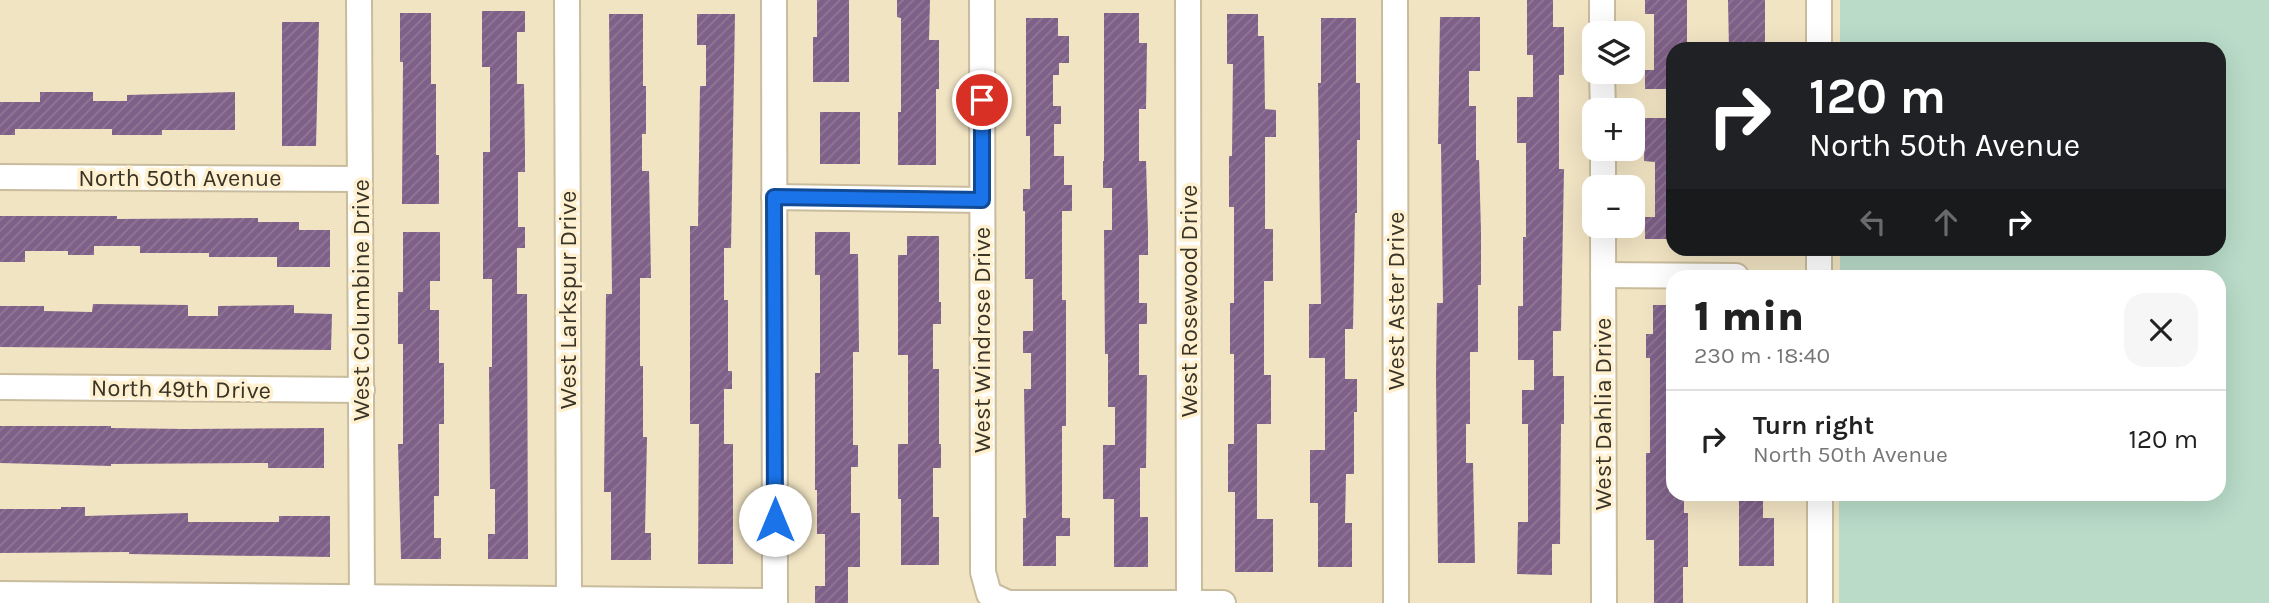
<!DOCTYPE html>
<meta charset="utf-8">
<style>
:root{--surface:#fff;--page:#f6f6f6;--text:#222;--muted:#767676;--line:#e0e0e0}
body{margin:0;font-family:Karla,sans-serif;background:var(--page);color:var(--text);height:100vh;display:flex;flex-direction:column;font-size:26px;white-space:nowrap}
*{box-sizing:border-box;margin:0}
p{font-size:23px;color:var(--muted)}
.icon{flex:none;width:38px;height:38px;fill:none;stroke:currentColor;stroke-width:2;stroke-linecap:round;stroke-linejoin:round}
.map{position:relative;flex:1;overflow:hidden}
.details{position:absolute;left:1666px;top:270px;width:560px;height:231px;display:flex;flex-direction:column;background:var(--surface);border-radius:21px;box-shadow:0 7px 28px #0002}
.details>*{flex:none}
.guide{position:absolute;left:1666px;top:42px;width:560px;height:214px;border-radius:21px;box-shadow:0 7px 28px #0002;background:#202124;color:#fff;overflow:hidden}
.controls{position:absolute;left:1582px;top:21px;display:grid;gap:14px}
.controls a{display:grid;place-items:center;width:63px;height:63px;border-radius:14px;background:var(--surface);box-shadow:0 7px 28px #0002;font-size:35px}
.pin{position:absolute;display:grid;place-items:center;width:60px;height:60px;color:#fff;margin:-30px;border:4px solid #fff;border-radius:50%;box-shadow:0 2px 7px #0007}
.me{position:absolute;width:77px;margin:-38px;rotate:0deg;stroke-linejoin:round;filter:drop-shadow(0 0 5px #0008)}
.turn{display:flex;align-items:center;gap:24px;height:147px;padding:0 28px;font-size:32px}
.turn .icon{width:91px;height:91px;stroke-width:2.5}
.turn b{display:block;font-size:49px;line-height:60px}
.lanes{display:flex;align-items:center;height:66px;padding:0 28px;background:#0003;justify-content:center;gap:35px;direction:ltr}
.lanes .off{opacity:.35}
.round{display:grid;place-items:center;flex:none;width:74px;height:74px;border-radius:21px;background:var(--page)}
.headline{display:flex;align-items:center;justify-content:space-between;height:119px;padding:0 28px}
h1{font-size:42px;font-weight:800;line-height:52px}
ul{padding:0;list-style:none}
li{display:flex;align-items:center;gap:21px;height:98px;padding:0 28px;border-top:2px solid var(--line)}
li div{flex:1}
li b{display:block;font-size:26px}
li em{font-style:normal}
.map>svg:first-child{display:block}
</style>
<div class="map">
<svg width="2269" height="603" viewBox="0 0 2269 603">
<defs>
<pattern id="building-hatch" width="6" height="6" patternUnits="userSpaceOnUse" patternTransform="scale(1.75)"><rect width="6" height="6" fill="#7f6088"/><path d="M-1 1l2-2M0 6l6-6M5 7l2-2" fill="none" stroke="#907896"/></pattern>
</defs>
<rect width="100%" height="100%" fill="#f1e4c3"/>
<path fill="#b9dbc8" d="M1840,0H2269V603H1839V494H2219V276H1840V249L2219,248V49H1840Z"/>
<g fill="url(#building-hatch)">
<path d="M817,0H849V82H813V37H817Z"/>
<path d="M897,0H930L929,40H939V89H936V165H898V112H901V18L897,17Z"/>
<path d="M1527,0H1553V27H1564V75H1559V169H1564L1561,331H1553V376H1564V424H1561L1560,544H1552V575L1517,574L1518,522H1528V424H1522V390H1534V360H1518V306H1523V237H1526V143H1517V97H1533V55H1527Z"/>
<path d="M1645,0H1687V49H1673V89H1645V70H1654V14H1645Z"/>
<path d="M1728,0H1765V49H1729Z"/>
<path d="M482,11H525V32H517V84H524L525,152V172H518V227H525V248H517V294H527L528,559H488V534H495V489H490L489,367H492V279H483V152H490V67H482Z"/>
<path d="M400,13H431V84H436V155H439V204H402L403,62H400Z"/>
<path d="M1104,13H1139V43H1147L1146,109H1139V161H1146L1148,230V255H1139V303H1147V324H1139V375H1147L1146,468H1140V517H1148V567H1114V499H1103V445H1115V407H1108V354H1105L1104,230H1112V188H1103V161H1104Z"/>
<path d="M609,14H643V86H646V134H642V171H649L651,278H640V366H643V437H647L645,533H651V560H611V492H604L606,294H612Z"/>
<path d="M697,14H735L731,248H724V300H728V371H732V389H724V444H733V564H698L699,424H690V226H698L700,86H706V45H697Z"/>
<path d="M1227,14H1258V36H1264L1265,109L1276,110V137H1265V229H1273V281H1264V375H1271V424H1257V519H1273V572H1235V492H1228V444H1234V354H1230V303H1234V207H1229V156H1232L1233,64H1227Z"/>
<path d="M1440,17H1480V71H1469V106H1476V160H1479L1481,232V285H1478V352H1470V424H1466V463H1473L1475,563H1438L1436,375L1437,303H1443L1441,144H1438Z"/>
<path d="M1026,18H1058V36H1069V63H1059V75H1053V106H1061V124H1054V156H1064V185H1072V211H1062V300H1066V426H1062V518H1070V536H1056V566H1023V518H1026L1024,389H1031V353H1023V331H1033V279H1025V211H1023V189H1030V136H1026Z"/>
<path d="M1321,18H1356V83H1360V140H1357V213H1355L1353,329H1345V379H1357V412H1354V474H1346L1345,523H1352V567H1318V503H1310V450H1325V358H1309V304H1321L1318,83H1321Z"/>
<path d="M282,22H319L316,146H282Z"/>
<path d="M40,92H93V101H127V95L235,92V130H162V135H112V129H15V135H0V102H40Z"/>
<rect x="820" y="112" width="40" height="52"/>
<path d="M1645,118H1673V239H1645V217H1655V162L1644,161Z"/>
<path d="M0,216H117V219L258,218V222H299V230H330V267H277V257H209V253H140V246H94V255H68V251H25V262H0Z"/>
<path d="M403,232H440V281H430V310H439V363H444V424H439V496H434V538H441V559H401L398,444H403V344H398V292H403Z"/>
<path d="M815,232H850V254H858L859,352H853V445H858V467H851V513H860V567H848V603H815V586H825V534H817V490H815V373H820V275H815Z"/>
<path d="M907,236H939V302H941V324H933V369H939V444H941V468H933V517H939V565H901V499H898V444H908V355H898V255H907Z"/>
<path d="M93,304L188,305V316H218V306L294,305V313L332,314L331,350L0,347V306H44V311L92,312Z"/>
<path d="M1653,305H1673V494H1684V513H1688V567H1683V603H1654V540H1646V453H1650V358H1646V334H1653Z"/>
<path d="M0,426H111V428L185,429L324,428V468H268V463L111,464V466L0,463Z"/>
<path d="M1739,494H1763V518H1774V566H1739Z"/>
<path d="M61,507H85V516L188,513V522H279V516H330V557L129,554V552L0,553V509H61Z"/>
</g>
<g fill="none" stroke-linecap="round" stroke-linejoin="round">
<g stroke="#c9bc9d" stroke-width="28">
<g id="minor">
<path d="M359,0L362,599"/>
<path d="M567,0L569,600"/>
<path d="M774,0L775,603"/>
<path d="M982,0L983,572L989,594L1008,603H1223"/>
<path d="M1188,0L1189,603"/>
<path d="M1395,0L1396,603"/>
<path d="M1602,0V33"/>
<path d="M1819,49V0"/>
<path d="M1602,72L1603,110"/>
<path d="M1603,149V187"/>
<path d="M0,177L359,179"/>
<path d="M774,197L982,200"/>
<path d="M1603,226L1604,603"/>
<path d="M1603,275L1736,276"/>
<path d="M1819,276V248"/>
<path d="M0,387L362,390"/>
<path d="M1820,494V603"/>
<path d="M0,594L775,601"/>
</g>
</g>
<use href="#minor" stroke="#fff" stroke-width="24"/>
</g>
<g fill="none" stroke-linecap="round" stroke-linejoin="round">
<g stroke="#114b97" stroke-width="18">
<path id="route" d="M775,520L774,197L982,200V100"/>
</g>
<use href="#route" stroke="#1a73e8" stroke-width="12"/>
</g>
<g text-anchor="middle" dominant-baseline="central" stroke-width="7" stroke-linejoin="round" paint-order="stroke">
<g font-size="24" fill="#393427" stroke="#fff1d0">
<text x="180" y="178">North 50th Avenue</text>
<text transform="translate(361 300) rotate(-90)">West Columbine Drive</text>
<text transform="translate(568 300) rotate(-90)">West Larkspur Drive</text>
<text transform="translate(1189 301) rotate(-90)">West Rosewood Drive</text>
<text transform="translate(1396 301) rotate(-90)">West Aster Drive</text>
<text transform="translate(982 340) rotate(-90)">West Windrose Drive</text>
<text transform="translate(181 389) rotate(1)">North 49th Drive</text>
<text transform="translate(1603 414) rotate(-90)">West Dahlia Drive</text>
</g>
</g>
</svg>
<div class="controls">
<a><svg class="icon" aria-label="layers" viewBox="0 0 24 24"><path d="M12 4l9 5-9 5-9-5zM3 14l9 5 9-5"/></svg></a>
<a>+</a>
<a>−</a>
</div>
<div class="pin" style="left:982px;top:100px;background:#d93025"><svg class="icon" aria-label="arrive" viewBox="0 0 24 24"><path d="M6 21V4h12l-3 4 3 4H6"/></svg></div>
<svg class="me" style="left:775px;top:520px" viewBox="-20 -20 40 40"><circle r="19" fill="#fff"/><path d="M0-13L10 11 0 6-10 11z" fill="#1a73e8"/></svg>
<div class="guide">
<div class="turn"><svg class="icon" aria-label="right" viewBox="0 0 24 24"><path d="M7 20v-9h11M14 6l5 5-5 5"/></svg><div><b>120 m</b>North 50th Avenue</div></div>
<div class="lanes"><svg class="icon off" aria-label="left" viewBox="0 0 24 24"><path d="M17 20v-9H6M10 6l-5 5 5 5"/></svg><svg class="icon off" aria-label="ahead" viewBox="0 0 24 24"><path d="M12 20V5M6 11l6-6 6 6"/></svg><svg class="icon" aria-label="right" viewBox="0 0 24 24"><path d="M7 20v-9h11M14 6l5 5-5 5"/></svg></div>
</div>
<section class="details">
<div class="headline"><div><h1>1 min</h1><p>230 m · 18:40</p></div><a class="round"><svg class="icon" aria-label="close" viewBox="0 0 24 24"><path d="M6 6l12 12M18 6L6 18"/></svg></a></div>
<ul>
<li><svg class="icon" aria-label="right" viewBox="0 0 24 24"><path d="M7 20v-9h11M14 6l5 5-5 5"/></svg><div><b>Turn right</b><p>North 50th Avenue</p></div><em>120 m</em></li>
</ul>
</section>
</div>
